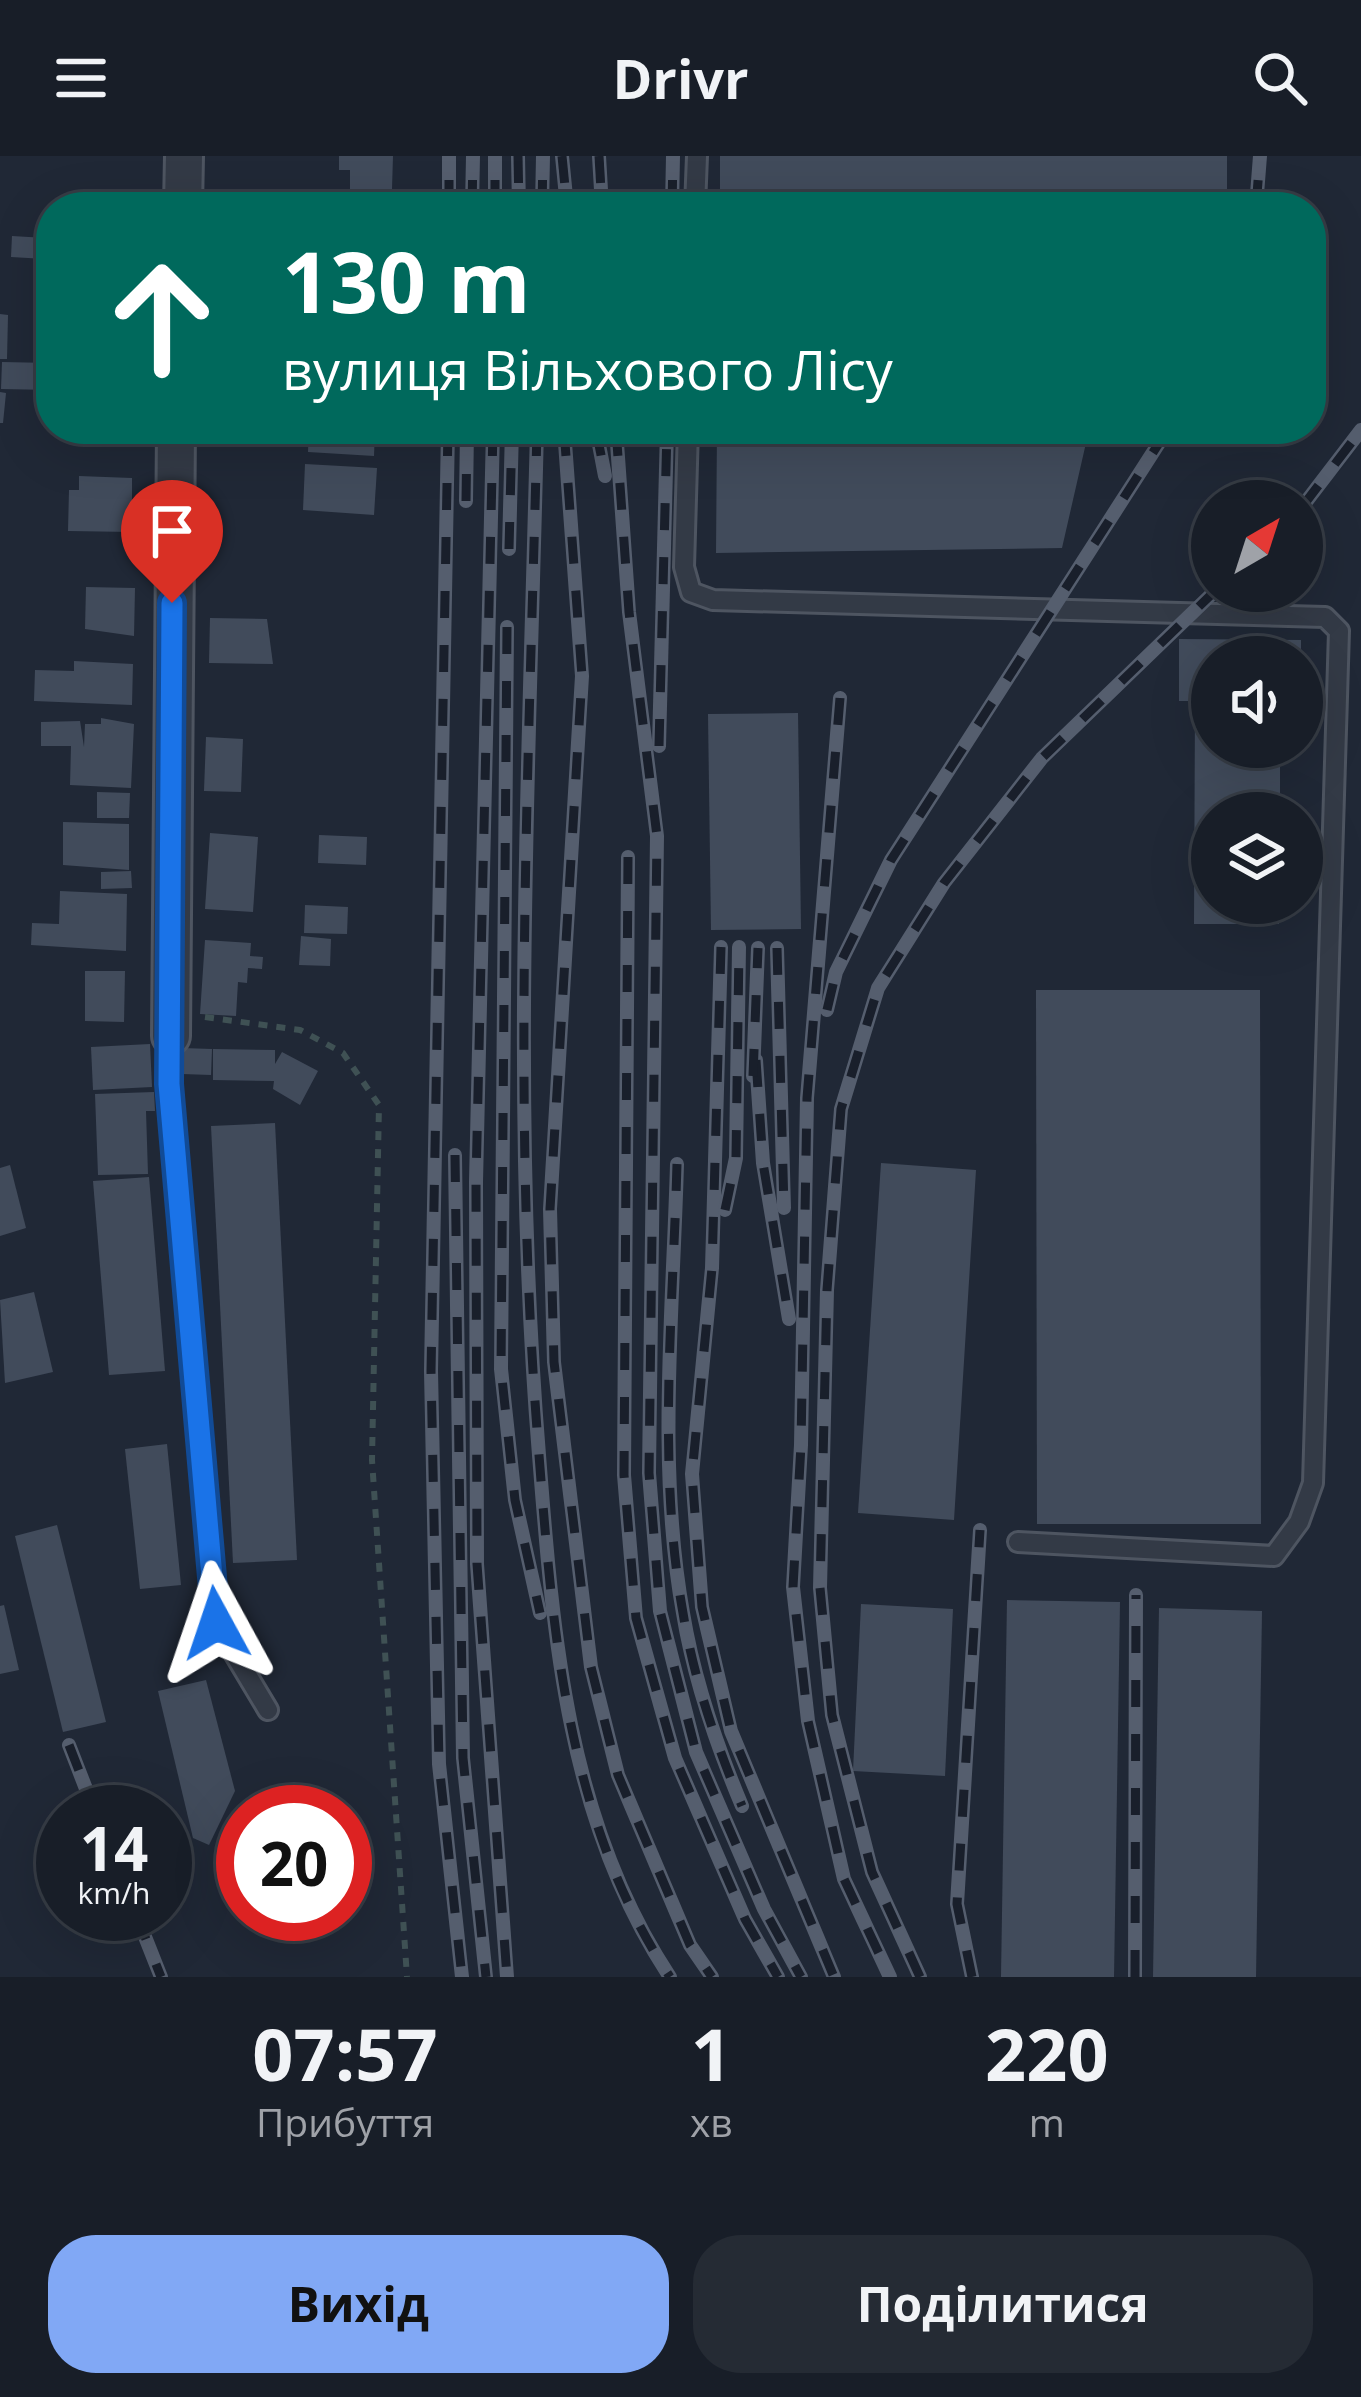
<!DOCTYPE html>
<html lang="uk">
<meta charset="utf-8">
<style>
:root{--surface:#181e28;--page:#252b34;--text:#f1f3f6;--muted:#9fa2a8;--line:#363c45;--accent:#81a8f5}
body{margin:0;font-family:"Open Sans",sans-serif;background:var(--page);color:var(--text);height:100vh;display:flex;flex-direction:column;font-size:45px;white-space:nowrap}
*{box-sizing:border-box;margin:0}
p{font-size:39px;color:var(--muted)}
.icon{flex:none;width:66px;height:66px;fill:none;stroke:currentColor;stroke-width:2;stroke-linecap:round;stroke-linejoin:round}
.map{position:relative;height:1821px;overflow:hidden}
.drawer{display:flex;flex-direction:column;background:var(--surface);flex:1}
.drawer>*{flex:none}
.top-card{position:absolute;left:36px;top:36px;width:1290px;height:252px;border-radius:48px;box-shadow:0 12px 48px #0002,0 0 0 3px var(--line);background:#00695c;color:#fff;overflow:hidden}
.needle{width:78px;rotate:39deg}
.controls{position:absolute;left:1191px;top:324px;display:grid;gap:24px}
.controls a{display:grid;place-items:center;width:132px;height:132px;border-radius:50%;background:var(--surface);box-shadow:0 12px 48px #0002,0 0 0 3px var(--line);font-size:60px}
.speed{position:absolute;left:36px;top:1629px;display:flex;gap:24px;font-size:60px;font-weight:700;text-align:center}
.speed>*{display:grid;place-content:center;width:156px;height:156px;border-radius:50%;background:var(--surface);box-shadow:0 12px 48px #0002,0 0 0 3px var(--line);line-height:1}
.speed small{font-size:30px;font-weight:400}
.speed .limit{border:18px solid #d22;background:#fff;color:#111}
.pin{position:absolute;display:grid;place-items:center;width:102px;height:102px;color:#fff;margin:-123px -51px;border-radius:50% 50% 50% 0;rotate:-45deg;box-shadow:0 0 12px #0007}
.pin .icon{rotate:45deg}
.me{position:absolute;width:132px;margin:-66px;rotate:355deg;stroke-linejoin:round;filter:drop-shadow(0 0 9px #0008)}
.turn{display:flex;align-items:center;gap:42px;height:252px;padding:0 48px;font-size:54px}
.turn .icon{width:156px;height:156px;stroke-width:2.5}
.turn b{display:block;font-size:84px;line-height:102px}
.eta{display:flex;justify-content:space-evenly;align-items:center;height:204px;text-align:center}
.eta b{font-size:72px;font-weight:700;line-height:84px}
.primary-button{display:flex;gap:24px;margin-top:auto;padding:24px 48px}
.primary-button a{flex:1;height:138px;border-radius:48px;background:var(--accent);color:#111;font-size:48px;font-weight:700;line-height:138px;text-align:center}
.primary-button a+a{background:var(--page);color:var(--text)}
header{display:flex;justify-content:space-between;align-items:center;height:156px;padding:0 48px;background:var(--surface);font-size:54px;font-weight:700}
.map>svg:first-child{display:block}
</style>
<header><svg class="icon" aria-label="menu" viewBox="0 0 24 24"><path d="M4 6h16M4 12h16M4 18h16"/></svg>Drivr<svg class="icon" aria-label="search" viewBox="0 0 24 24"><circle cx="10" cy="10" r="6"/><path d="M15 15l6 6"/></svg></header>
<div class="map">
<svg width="1361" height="1821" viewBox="0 0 1361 1821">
<rect width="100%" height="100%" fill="#202836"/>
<g fill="#414b5b">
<path d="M339,0H393L392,33L350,38V14H339Z"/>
<rect x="720" y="0" width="507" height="51"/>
<rect x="87" y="37" width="57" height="14"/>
<path d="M214,44L239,45V51H213Z"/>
<path d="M12,80L46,82L45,103L11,101Z"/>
<path d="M0,158L8,159L7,203H0Z"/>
<path d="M2,206L51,207V234L1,233Z"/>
<path d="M0,236L6,237L3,267H0Z"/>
<path d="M309,273H375L374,300L308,296Z"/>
<path d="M717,273H1095L1086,287L1062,392L716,397Z"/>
<path d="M305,308L377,312L374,359L303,354Z"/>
<path d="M79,320L132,322V376L68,375L69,334H79Z"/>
<path d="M86,431L135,432L134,480L85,473Z"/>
<path d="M210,462L267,463L273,508L209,507Z"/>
<path d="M1179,483L1301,484V501H1212V591H1280V657H1212V747H1279V768H1194L1195,545H1179Z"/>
<path d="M74,505L133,508L132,549L34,545L35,514L74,515Z"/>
<path d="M798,557L801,773L711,774L708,558Z"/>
<path d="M101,562L134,568L131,632L70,629L71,590H41V566L80,565L84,591L85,568H101Z"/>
<path d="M206,581L243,583L241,636L204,635Z"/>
<path d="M97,636L130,637L129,662H97Z"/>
<path d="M63,666L129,668V714L63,709Z"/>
<path d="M210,677L258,681L253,756L205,753Z"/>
<path d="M319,679L367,681L366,709L318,707Z"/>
<path d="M131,715L132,732L101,733V716Z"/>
<path d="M60,735L127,738L126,795L31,789L32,767L59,768Z"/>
<path d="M305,749L348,751L347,778L304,777Z"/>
<path d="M301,780L331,783L330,810L299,809Z"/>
<path d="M205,784L251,787L250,800L263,801L262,813L248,812L247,827L238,826L236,860L200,858Z"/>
<path d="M85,815H125L124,866L85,865Z"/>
<path d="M1036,834H1260L1261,1368H1037Z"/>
<path d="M150,888L152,931L93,934L91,891Z"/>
<path d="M182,892L212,893L211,919L182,918Z"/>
<path d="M213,893L275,894V908L282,896L318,915L300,949L273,933L274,925L213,924Z"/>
<path d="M154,936L155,955H146L148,1018L98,1019L95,938Z"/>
<path d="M275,967L297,1404L233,1407L211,970Z"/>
<path d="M881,1007L976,1014L954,1364L858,1357Z"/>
<path d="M10,1009L26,1072L0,1080V1012Z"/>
<path d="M149,1021L165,1215L109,1219L93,1025Z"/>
<path d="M34,1136L53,1216L5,1227L0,1144Z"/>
<path d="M167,1288L181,1429L140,1433L125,1293Z"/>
<path d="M57,1369L106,1566L63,1576L15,1380Z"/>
<path d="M1007,1444L1120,1446L1114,1821H1001Z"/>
<path d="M861,1448L953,1453L945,1620L853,1615Z"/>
<path d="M4,1449L19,1514L0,1518V1450Z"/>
<path d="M1159,1452L1262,1455L1256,1821H1153Z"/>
<path d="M206,1524L235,1635L209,1689L193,1682L158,1535Z"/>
</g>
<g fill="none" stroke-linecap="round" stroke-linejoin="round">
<g stroke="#4e5561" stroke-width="24">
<g id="lane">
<path d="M695,51L697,0"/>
<path d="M688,273L684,411L691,436L713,444L1325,461L1339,475L1313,1327L1299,1366L1274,1400L1018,1386"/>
<path d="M171,880L169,929L216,1467L268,1554"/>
</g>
</g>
<g stroke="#4e5561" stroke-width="42">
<g id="street">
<path d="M183,51L184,0"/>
<path d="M171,880L176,273"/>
</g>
</g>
<path stroke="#3f5154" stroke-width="6" stroke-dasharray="9 9" stroke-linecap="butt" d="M205,861L300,874L343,897L379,949L372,1304L407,1821"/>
<use href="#lane" stroke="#333a46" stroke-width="18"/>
<use href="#street" stroke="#333a46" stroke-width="36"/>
<g stroke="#555e6e" stroke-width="14">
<g id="rail">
<path d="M518,0L519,51"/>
<path d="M562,0L567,51"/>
<path d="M599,0L602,51"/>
<path d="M449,51V0"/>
<path d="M472,51L473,0"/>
<path d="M495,51V0"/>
<path d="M542,51L543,0"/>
<path d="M672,51L673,0"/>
<path d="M1256,51L1260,0"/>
<path d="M448,273L431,1215L439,1608L462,1821"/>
<path d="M493,273L476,1026L477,1408L507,1821"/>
<path d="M537,273C529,615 511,957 539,1299C553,1479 567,1666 670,1821"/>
<path d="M564,273L582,520L550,1053L554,1206L591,1511L618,1619L690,1789L712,1821"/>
<path d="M596,273L605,320"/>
<path d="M616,273L629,456L657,680L649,1317L660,1455L696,1596L764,1753L801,1821"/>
<path d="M466,345L467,273"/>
<path d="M1302,351L1361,274"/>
<path d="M509,393L512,273"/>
<path d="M507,471L501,1213L515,1344L540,1457"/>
<path d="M840,542L807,942L801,1289L793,1431L808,1565L844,1723L890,1821"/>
<path d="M659,590L667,273"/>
<path d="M628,701L624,1319L636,1462L675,1602L745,1763L778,1821"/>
<path d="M721,791L712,1112L692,1318L702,1451L731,1575L834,1821"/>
<path d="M777,792L784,1052"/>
<path d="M827,854L836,816L891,704L1168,273"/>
<path d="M756,904L763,1007L789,1163"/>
<path d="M753,920L758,792"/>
<path d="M455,999L463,1602L486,1821"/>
<path d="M677,1008C673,1155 657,1312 683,1457C694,1524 716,1588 742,1650"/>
<path d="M725,1054L736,1002L739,791"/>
<path d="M69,1589L95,1656"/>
<path d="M136,1758L161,1821"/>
<path d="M920,1821L872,1716L832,1559L820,1432L827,1134L841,953L878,832L944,727L1042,602L1215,435"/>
<path d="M972,1821L957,1748L980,1374"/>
<path d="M1135,1821L1136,1439"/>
</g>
</g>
<use href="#rail" stroke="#191f2b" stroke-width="9" stroke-dasharray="27" stroke-linecap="butt"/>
</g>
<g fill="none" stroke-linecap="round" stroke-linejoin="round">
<g stroke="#114b97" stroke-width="30">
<path id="route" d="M172,447L169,928L216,1467"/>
</g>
<use href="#route" stroke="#1a73e8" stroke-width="21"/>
</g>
</svg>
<div class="controls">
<a><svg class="needle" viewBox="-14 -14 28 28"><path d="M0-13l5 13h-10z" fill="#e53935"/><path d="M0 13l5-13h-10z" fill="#9fa2a8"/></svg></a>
<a><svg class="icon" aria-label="sound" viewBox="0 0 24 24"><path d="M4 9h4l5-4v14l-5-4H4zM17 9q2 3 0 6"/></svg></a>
<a><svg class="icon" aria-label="layers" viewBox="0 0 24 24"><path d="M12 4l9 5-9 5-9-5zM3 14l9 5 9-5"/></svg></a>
</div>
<div class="speed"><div>14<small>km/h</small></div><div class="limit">20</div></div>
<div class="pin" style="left:172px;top:447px;background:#d93025"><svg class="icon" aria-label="arrive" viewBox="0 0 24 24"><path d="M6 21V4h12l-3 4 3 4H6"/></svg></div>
<svg class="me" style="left:216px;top:1467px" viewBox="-20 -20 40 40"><path d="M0-17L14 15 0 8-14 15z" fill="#1a73e8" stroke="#fff" stroke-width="4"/></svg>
<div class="top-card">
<div class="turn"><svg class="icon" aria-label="ahead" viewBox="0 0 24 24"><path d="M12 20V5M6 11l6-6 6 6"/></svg><div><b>130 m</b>вулиця Вільхового Лісу</div></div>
</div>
</div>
<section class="drawer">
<div class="eta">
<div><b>07:57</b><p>Прибуття</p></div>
<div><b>1</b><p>хв</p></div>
<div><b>220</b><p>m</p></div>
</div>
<div class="primary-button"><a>Вихід</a><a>Поділитися</a></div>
</section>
